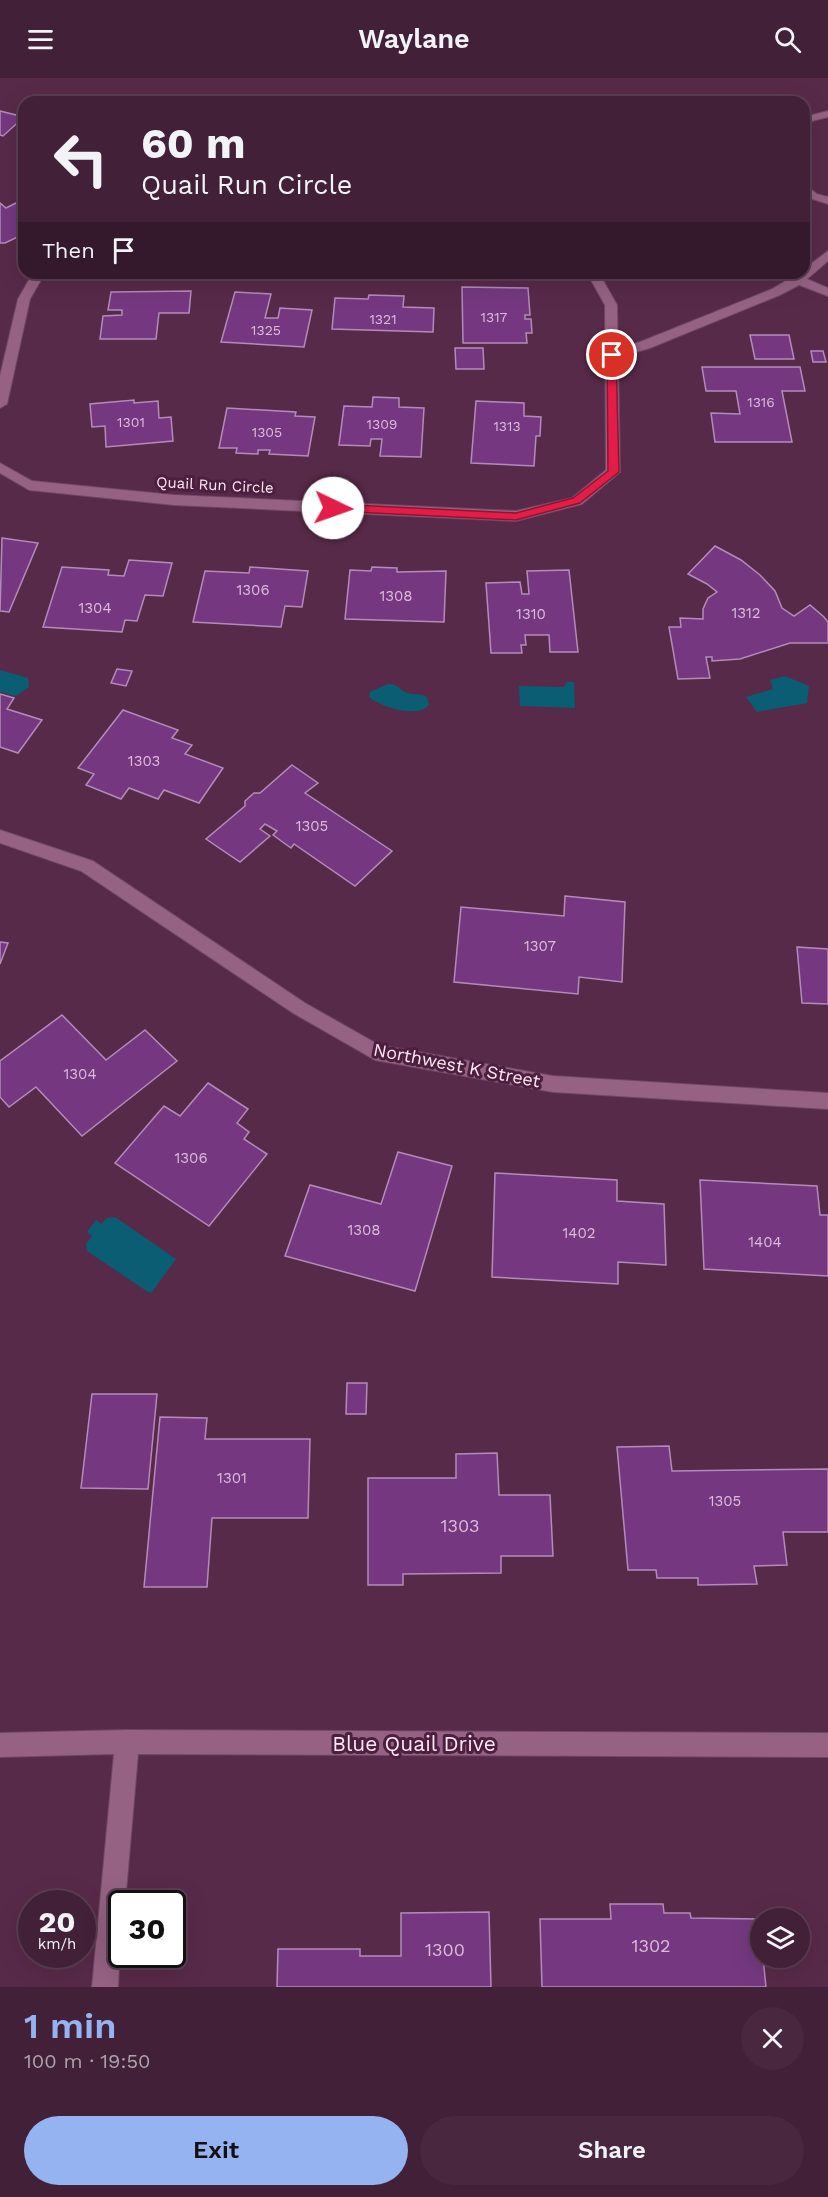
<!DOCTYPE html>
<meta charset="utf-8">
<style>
:root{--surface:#422037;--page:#49283f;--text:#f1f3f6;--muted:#aea3ad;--line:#5a3e52;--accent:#95b2f1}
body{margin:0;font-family:"Work Sans",sans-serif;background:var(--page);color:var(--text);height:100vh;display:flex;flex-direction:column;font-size:22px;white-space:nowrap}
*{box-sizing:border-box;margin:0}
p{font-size:20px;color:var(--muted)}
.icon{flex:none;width:33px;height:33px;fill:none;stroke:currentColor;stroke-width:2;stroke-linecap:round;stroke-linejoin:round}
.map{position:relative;height:1909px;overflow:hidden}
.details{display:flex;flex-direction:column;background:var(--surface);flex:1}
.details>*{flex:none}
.guide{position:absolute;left:18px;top:18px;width:792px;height:183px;border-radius:18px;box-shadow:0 6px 24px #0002,0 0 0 2px var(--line);background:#422037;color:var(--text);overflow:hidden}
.controls{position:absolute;left:750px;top:1830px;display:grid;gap:12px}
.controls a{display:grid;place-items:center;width:60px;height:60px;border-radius:50%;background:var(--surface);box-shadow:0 6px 24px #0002,0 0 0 2px var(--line);font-size:30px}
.speed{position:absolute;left:18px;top:1812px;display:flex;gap:12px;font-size:30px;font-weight:700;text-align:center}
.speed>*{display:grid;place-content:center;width:78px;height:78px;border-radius:50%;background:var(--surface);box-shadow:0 6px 24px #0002,0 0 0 2px var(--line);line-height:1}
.speed small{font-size:15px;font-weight:400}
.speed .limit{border:3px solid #111;border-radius:9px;background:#fff;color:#111}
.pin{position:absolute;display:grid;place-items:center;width:51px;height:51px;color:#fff;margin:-26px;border:3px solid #fff;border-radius:50%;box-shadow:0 2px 6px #0007}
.me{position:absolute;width:66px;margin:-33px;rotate:93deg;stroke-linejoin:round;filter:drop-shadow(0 0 4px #0008)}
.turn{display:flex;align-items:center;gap:21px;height:126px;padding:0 24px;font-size:27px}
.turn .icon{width:78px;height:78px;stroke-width:2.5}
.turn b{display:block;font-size:42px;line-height:51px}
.then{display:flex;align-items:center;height:57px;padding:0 24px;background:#0003;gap:12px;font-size:22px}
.round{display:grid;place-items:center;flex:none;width:63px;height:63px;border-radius:32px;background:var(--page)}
.head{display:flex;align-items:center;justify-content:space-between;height:102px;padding:0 24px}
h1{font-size:36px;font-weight:600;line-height:45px;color:var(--accent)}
.action{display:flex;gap:12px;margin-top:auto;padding:12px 24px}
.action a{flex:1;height:69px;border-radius:36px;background:var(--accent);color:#111;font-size:24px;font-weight:600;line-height:69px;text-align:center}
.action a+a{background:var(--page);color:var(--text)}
header{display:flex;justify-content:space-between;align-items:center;height:78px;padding:0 24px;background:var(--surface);font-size:27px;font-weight:600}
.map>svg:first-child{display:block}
</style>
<header><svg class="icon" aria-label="menu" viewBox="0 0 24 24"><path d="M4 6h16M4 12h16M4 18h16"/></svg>Waylane<svg class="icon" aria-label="search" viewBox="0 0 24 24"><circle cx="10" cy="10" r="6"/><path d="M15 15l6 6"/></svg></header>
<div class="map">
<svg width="828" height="1909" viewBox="0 0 828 1909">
<rect width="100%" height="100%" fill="#582a49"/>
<g fill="#0a5d72">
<path d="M0,592L28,600L29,609L16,618L0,614Z"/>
<path d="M785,598L809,608L807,625L757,634L746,619L773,611L770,602Z"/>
<path d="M567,604H574L575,630L520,628L519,608L564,609Z"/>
<path d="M388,606C397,605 399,611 407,615C414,617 420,615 427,619L429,627C417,641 381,629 369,619L370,614Z"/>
<path d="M115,1139L176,1181L152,1214H148L87,1173L86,1166L92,1158L87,1154L96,1142L101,1146L107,1140Z"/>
</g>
<g fill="#753880" stroke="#b38bba" stroke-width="1.5">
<path d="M0,33L24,39L3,58L0,57Z"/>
<path d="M24,121V156L5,165H0V125L6,130Z"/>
<path d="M462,209L528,210L530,237H525V241H531L532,255H526L527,265H463Z"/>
<path d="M191,213L189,235H159L156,261H100L103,238L122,237V232H108L111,214Z"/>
<path d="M235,214L271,216L265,240H278L280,230L312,232L304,269L221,264Z"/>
<path d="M369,217L404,218L403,229L434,230L433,254L332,251L335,220L368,221Z"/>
<path d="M750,257H789L794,281H755Z"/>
<path d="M455,270H483L484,291H456Z"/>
<path d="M811,273H823L826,284H813Z"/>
<path d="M702,289H800L805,313H782L792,364H715L711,335L740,336L736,313H706Z"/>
<path d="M373,319L399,320V329L424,330L421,379L380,378L382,361H371L370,368L339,367L344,328L372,329Z"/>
<path d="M134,322V325L158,323L159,340L171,339L173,363L106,369L105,348L92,349L90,326Z"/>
<path d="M476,323L524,325V338L541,339L540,358H536L534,388L471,385Z"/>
<path d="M227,330L296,334L295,338L315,339L308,378L269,376L270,372H258V376L236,375L237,370H219Z"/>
<path d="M2,460L38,465L9,534L0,533Z"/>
<path d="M715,468L741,482L760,497L775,513L782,530L794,538L810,527L824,539L828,544V565H790L740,581L712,583V579H706L710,600L678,601L669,549H681L680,540L703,541V531L708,520L717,514L707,506L688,496Z"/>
<path d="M129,482L172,485L163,518L145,517L137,543L125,542L122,554L43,549L62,489L109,492L108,497L124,498Z"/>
<path d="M250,489L308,493L302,529L285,528L281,549L193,544L205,493L249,495Z"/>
<path d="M372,489L397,490V494L446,493L444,544L345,541L350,492L371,493Z"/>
<path d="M569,492L578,574H550L549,557H525L526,567H521L522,575H491L486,505L520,504L522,516H529L527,493Z"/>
<path d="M117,591L132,593L126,608L111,605Z"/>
<path d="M0,616L14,620L7,631L42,642L18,675L0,669Z"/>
<path d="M123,632L178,652L172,660L192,667L185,676L223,690L199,725L164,712L158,721L129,710L121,721L86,707L94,696L78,690Z"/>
<path d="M292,687L318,705L305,715L392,773L355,808L294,766L291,770L273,757L277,753L265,746L260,751L270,758L240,784L206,761L245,728V723L254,715H260Z"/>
<path d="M565,818L625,824L622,904L579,899L578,916L454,904L461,829L564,838Z"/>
<path d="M0,864L8,865L0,886Z"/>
<path d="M797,869L828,871V926L802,925Z"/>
<path d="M62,937L106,982L145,952L177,983L82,1058L36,1009L9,1029L0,1019V983Z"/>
<path d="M208,1005L248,1031L237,1045L249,1054L244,1061L267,1076L209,1148L115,1085L164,1028L180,1038Z"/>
<path d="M398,1074L452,1088L415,1213L285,1178L310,1107L381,1126Z"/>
<path d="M495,1095L617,1102V1123L664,1126L666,1187L618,1184V1206L492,1199Z"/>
<path d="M700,1102L817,1108L820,1137H828V1198L704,1191Z"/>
<path d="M347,1305H367L366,1336H346Z"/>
<path d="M92,1316H157L148,1411L81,1410Z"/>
<path d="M160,1339L207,1340L205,1361H310L308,1440H212L207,1509H144Z"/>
<path d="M669,1368L672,1393L828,1391V1454H783L787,1487L754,1488L757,1506L698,1507V1500H657L656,1492H628L617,1369Z"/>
<path d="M497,1375L499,1417H550L553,1478H501V1495L403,1496V1507H368V1400H456V1376Z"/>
<path d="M610,1826H663L664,1835H690L691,1840L759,1841L760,1880H763L766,1909H542L540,1841H611Z"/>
<path d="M489,1834L491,1909H277L278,1871H360V1878H401V1835Z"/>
</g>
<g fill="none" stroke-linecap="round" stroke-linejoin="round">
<g stroke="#6e4862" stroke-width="2">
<g id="lane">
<path d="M828,33V39L804,45V39Z"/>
<path d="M804,106L817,116L828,119V126L809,120L804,116Z"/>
<path d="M828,173V183L807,201L828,210V218L799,207L780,217L650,270L612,281L606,277L607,274L640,264L772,211L799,195H804V191Z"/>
<path d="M602,195H621L596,205L590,201Z"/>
</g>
</g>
<g stroke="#6e4862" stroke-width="2">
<g id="street">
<path d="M33,195H45L30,221L7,326L0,330V298L18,221Z"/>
<path d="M587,195H599L617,227L620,394L582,426L516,443L174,427L29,412L0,395V385L32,403L174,417L516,433L572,420L606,392L605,227Z"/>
<path d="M0,752L93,783L305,925L379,967L553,998L828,1015V1031L553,1014L375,982L293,935L81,793L0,765Z"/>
<path d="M127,1652L828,1655V1679L138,1676L125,1826H122L118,1909H92L114,1676L0,1679V1655Z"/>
</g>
</g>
<use href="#lane" fill="#956283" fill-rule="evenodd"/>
<use href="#street" fill="#956283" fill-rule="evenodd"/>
</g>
<path fill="#e11d48" stroke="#92132f" stroke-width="1.5" d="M612,274L616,277L619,394L580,425L516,442L333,433L328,430L333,426L516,435L573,420L608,393L607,277Z"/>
<g text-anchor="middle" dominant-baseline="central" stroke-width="6" stroke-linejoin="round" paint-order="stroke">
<g font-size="14" fill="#dcbbd8">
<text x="494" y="239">1317</text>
<text x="383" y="241">1321</text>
<text x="266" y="252">1325</text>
<text x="761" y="324">1316</text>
<text x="131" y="344">1301</text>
<text x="382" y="346">1309</text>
<text x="507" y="348">1313</text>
<text x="267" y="354">1305</text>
</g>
<g font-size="15" fill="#ffe7f5" stroke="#4c1f3e">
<text transform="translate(215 407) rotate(3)">Quail Run Circle</text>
</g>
<g font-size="15" fill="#dcbbd8">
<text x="253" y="512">1306</text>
<text x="396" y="518">1308</text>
<text x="95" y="530">1304</text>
<text x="746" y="535">1312</text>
<text x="531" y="536">1310</text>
<text x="144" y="683">1303</text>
<text x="312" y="748">1305</text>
<text x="540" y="868">1307</text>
<text x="80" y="996">1304</text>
<text x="191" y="1080">1306</text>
<text x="364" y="1152">1308</text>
<text x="579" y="1155">1402</text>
<text x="765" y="1164">1404</text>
<text x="232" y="1400">1301</text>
<text x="725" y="1423">1305</text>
</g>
<g font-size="18" fill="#ffe7f5" stroke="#4c1f3e">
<text transform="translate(457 987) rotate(11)">Northwest K Street</text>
</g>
<g font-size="18" fill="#dcbbd8">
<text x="460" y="1447">1303</text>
<text x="651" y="1867">1302</text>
<text x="445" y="1871">1300</text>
</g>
<g font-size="21" fill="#ffe7f5" stroke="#4c1f3e">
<text x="414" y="1665">Blue Quail Drive</text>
</g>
</g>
</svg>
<div class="controls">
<a><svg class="icon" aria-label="layers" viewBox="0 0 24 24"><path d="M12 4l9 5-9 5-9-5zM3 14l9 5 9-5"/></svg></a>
</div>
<div class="speed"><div>20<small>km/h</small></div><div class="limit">30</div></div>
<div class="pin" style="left:612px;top:277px;background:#d93025"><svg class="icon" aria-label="arrive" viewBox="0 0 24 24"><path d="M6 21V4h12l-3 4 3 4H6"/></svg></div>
<svg class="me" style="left:333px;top:430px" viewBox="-20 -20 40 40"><circle r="19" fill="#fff"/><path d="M0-13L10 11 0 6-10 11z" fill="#e11d48"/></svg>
<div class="guide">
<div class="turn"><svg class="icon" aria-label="left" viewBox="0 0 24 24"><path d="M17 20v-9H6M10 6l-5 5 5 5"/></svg><div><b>60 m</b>Quail Run Circle</div></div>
<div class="then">Then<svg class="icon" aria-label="arrive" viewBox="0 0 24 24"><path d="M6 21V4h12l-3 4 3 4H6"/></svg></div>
</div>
</div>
<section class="details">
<div class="head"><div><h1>1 min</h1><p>100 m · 19:50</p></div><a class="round"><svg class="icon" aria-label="close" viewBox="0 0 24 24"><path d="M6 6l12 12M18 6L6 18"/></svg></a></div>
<div class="action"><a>Exit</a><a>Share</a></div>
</section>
